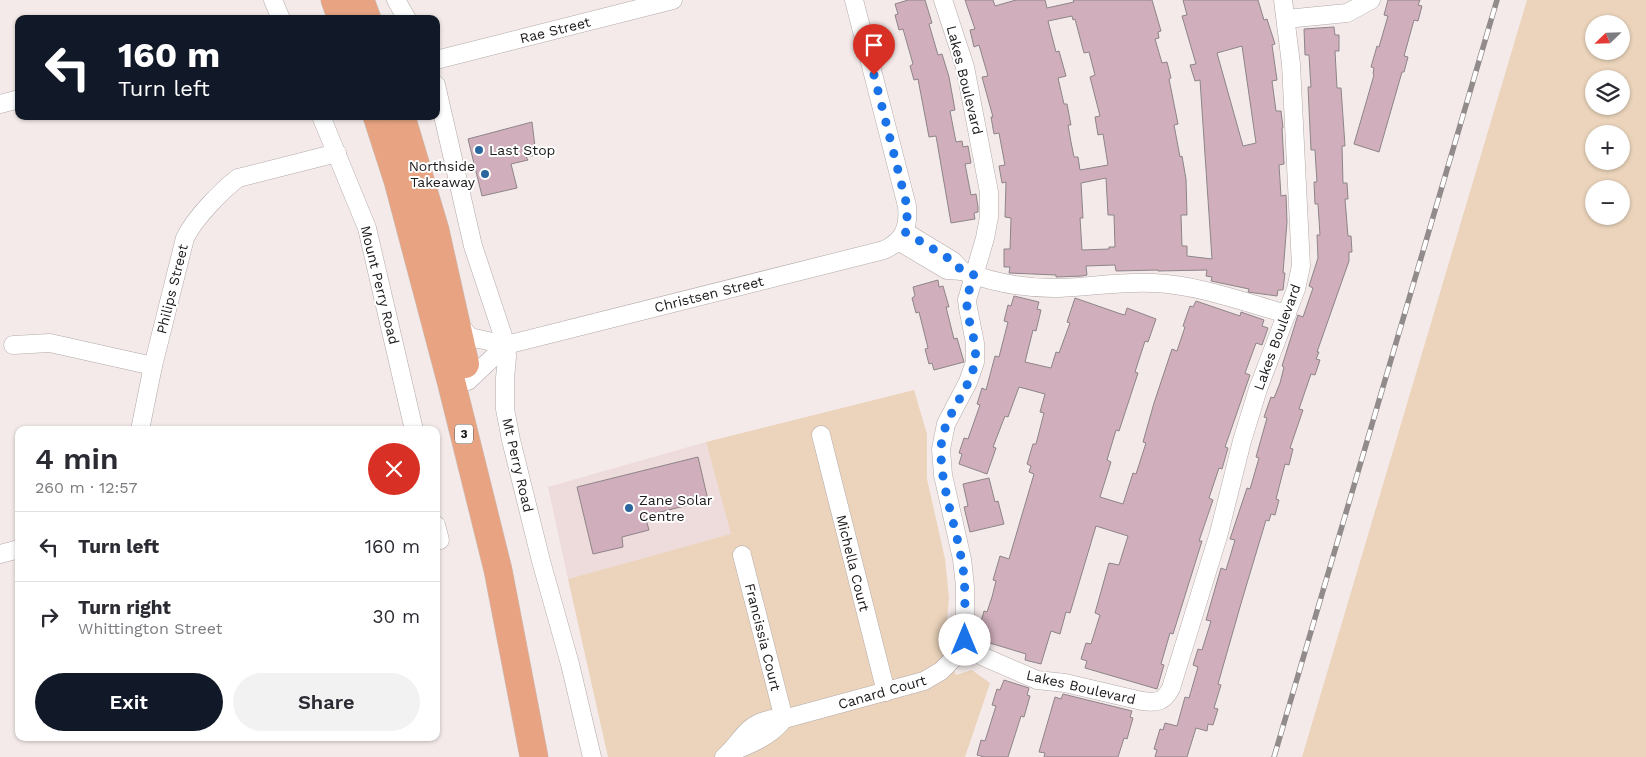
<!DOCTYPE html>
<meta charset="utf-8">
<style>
:root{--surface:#fff;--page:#f2f2f3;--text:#2b2b33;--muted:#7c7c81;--line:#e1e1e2;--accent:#111827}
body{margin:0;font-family:"Work Sans",sans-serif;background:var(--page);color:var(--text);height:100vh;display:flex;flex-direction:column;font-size:19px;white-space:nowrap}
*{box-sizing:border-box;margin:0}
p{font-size:16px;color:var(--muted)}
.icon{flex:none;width:28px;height:28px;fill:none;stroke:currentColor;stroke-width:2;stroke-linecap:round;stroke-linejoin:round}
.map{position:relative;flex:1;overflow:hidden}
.sheet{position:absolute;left:15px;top:426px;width:425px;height:315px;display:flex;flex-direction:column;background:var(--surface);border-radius:10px;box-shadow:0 1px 4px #0004}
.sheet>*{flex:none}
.banner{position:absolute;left:15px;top:15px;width:425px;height:105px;border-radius:10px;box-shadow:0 1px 4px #0004;background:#111827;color:#fff;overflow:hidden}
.needle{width:32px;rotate:247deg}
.controls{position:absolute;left:1585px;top:15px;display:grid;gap:10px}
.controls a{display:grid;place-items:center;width:45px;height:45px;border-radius:50%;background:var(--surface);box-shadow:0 1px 4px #0004;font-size:25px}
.pin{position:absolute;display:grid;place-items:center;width:42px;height:42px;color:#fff;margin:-51px -21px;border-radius:50% 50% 50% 0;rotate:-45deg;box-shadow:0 0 5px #0007}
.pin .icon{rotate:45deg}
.me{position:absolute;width:55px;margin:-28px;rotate:0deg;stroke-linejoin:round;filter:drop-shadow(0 0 4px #0008)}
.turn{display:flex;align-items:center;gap:18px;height:105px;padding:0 20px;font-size:22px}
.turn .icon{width:65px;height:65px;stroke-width:2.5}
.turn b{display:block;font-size:35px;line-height:42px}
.round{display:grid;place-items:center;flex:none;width:52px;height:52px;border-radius:26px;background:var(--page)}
.summary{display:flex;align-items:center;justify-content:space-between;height:85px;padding:0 20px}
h1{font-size:30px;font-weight:600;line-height:38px}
.button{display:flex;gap:10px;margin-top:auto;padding:10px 20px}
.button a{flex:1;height:58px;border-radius:30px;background:var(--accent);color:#fff;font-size:20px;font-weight:600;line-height:58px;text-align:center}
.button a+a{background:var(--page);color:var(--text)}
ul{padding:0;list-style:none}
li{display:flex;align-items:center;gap:15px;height:70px;padding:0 20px;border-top:1px solid var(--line)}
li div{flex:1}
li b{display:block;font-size:19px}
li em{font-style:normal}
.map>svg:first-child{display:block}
</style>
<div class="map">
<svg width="1646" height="757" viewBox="0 0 1646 757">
<rect width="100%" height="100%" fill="#f4eaea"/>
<path fill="#eedbdb" d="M706,442L732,534L568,579L548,487Z"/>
<g fill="#ebd4bb" fill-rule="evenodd">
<path d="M1527,0H1646V757H1302ZM1594,24H1621V51H1594ZM1594,79H1621V106H1594ZM1594,134H1621V161H1594ZM1594,189H1621V216H1594Z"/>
<path d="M914,390L927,434V479L945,559L949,598L944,650L956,675L972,670L990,683L965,757H608L568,579L731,534L706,442Z"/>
</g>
<g fill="#d0aebc" stroke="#8d8588" fill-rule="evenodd">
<path d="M908,0H925L932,23L929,24L938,55L942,54L949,77L955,110L950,111L956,142L962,141L963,147L968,146L971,163L965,164L971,195L976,194L978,207V212L974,213L975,219L951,223L936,136L929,137L918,79L914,80L910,66L913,64L903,29L899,30L895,15L898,14L895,4Z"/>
<path d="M965,0H993L995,6L1016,0H1045L1047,8L1074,2L1073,0H1152L1161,31L1158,32L1159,38L1155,39L1162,63L1167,62L1171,78L1169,79L1178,124L1174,125L1180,157L1182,156L1186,179L1187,215H1181L1182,246H1187V256L1212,259L1200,80L1195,81L1190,65L1196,64L1182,16L1187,15L1183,0H1258L1264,20L1267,19L1275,44L1272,45L1277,80L1272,81L1276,111H1281L1283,128H1282L1284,164L1279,165L1281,196L1286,195L1287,222L1283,273H1285L1283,290H1278L1277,296L1255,293L1248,292L1249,289L1211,281L1212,277L1206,276L1207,270L1158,271V270L1116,271L1115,265L1086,266L1087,275L1082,276L1056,277V275L1009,273L1010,267H1004V249H1010L1011,218L1005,217L1006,182L1002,183L999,166L1005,165L999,133L994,134L991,117H993L982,77L988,76L979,45L974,47L970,30L975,29ZM1072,16L1073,20L1075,19L1084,53L1089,52L1095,75L1090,77L1100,116L1095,117L1098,135L1103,134L1108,165L1080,170L1078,157H1074L1071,142L1068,125H1071L1067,104H1064L1058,78L1066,76L1059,51L1056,52L1048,21ZM1242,46L1256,143L1243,146L1217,53ZM1106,178L1108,215H1114L1115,247H1109V249L1082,250L1080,218H1083L1081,183Z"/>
<path d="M1388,0H1420L1418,5L1422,6L1418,21L1414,20L1404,56L1408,57L1404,72H1402L1379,152L1354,144L1374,75L1373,74L1374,68L1371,67L1377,46L1379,47L1388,16L1384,15Z"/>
<path d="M1334,27L1335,35H1339V51H1335L1337,88H1341L1345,146H1342L1343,183H1347L1348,199H1345L1348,236H1351L1352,252H1349V261L1317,352H1319L1316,359L1320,360L1315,375L1311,374L1299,409L1303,410L1290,448L1293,449L1289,465L1285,464L1276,499L1279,500L1275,515L1271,514L1269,521L1266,520L1242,600L1218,684L1221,685L1214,708L1218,709L1213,725L1208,724L1207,731L1196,728L1187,757H1155L1157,750L1154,749L1160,729L1163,730L1165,723L1177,726L1185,697L1189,698L1198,667L1193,665L1198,649L1202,650L1211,621L1206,620L1221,568L1226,570L1235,540L1230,539L1247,488L1250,489L1259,458L1256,457L1267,418L1264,417L1271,397L1274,398L1280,383L1284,367L1282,366L1298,315L1303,317L1313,288L1309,286L1318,258L1317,235H1320L1318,204H1315L1314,182H1317L1316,167L1315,150H1311L1308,87H1311L1310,72L1309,55H1305L1304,29Z"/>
<path d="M532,122L536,155L526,157L528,160L511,164L517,188L482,196L468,139Z"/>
<path d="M938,280L939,287L943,286L949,307H946L954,339L957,338L964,362L934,370L932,363L929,364L925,349L928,348L919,312L916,313L912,298L915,296L913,287Z"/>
<path d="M1014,296L1039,302L1037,309L1041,310L1036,331L1033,330L1025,362L1051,368L1056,352L1059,353L1070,323L1067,322L1075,298L1121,314L1125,315L1127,308L1156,319L1148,342L1145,341L1135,372L1138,373L1119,431L1116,430L1107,460L1111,462L1100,497L1123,504L1133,473L1136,474L1146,443L1143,442L1154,403L1172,349L1177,351L1185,327L1183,326L1190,306L1193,307L1196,301L1240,316L1241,312L1264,320L1262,326L1268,328L1262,345L1256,343L1245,373L1250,375L1225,447L1228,448L1222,469L1219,468L1209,498L1213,500L1199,541H1202L1173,634L1170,633L1161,664L1164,665L1157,689L1085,668L1087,661L1081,659L1086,643L1091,644L1100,615L1095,613L1109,563L1119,565L1128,536L1096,526L1070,613L1066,612L1060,634L1051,631L1041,664L1025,660L1026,654L980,640L982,633L978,632L984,611L987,612L992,597L996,581L993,580L1000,556L1009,559L1034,474L1029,472L1031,466L1027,464L1033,444H1036L1044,413L1040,412L1045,394L1019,387L1008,417L1005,416L993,447L996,448L987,474L959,464L962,454L959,453L964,438L968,439L980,405L977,404L982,388L986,390L995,356L999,357L1008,322L1004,321L1008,305L1011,306Z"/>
<path d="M698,457L708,500L645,516L649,530L622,537L623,547L593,554L577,487Z"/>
<path d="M989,478L995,502L998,501L1004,524L970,532L964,507L968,506L963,484Z"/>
<path d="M1004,680L1029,688L1027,695L1030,696L1024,717L1021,716L1008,757H984L977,755L981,740L985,741L996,706L992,705L997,689L1000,690Z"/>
<path d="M1063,694L1132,711L1130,717L1133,718L1127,739L1124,738L1118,757H1044L1045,753L1039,752L1055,697L1061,699Z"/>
</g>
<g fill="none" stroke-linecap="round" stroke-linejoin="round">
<g stroke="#b3a9a9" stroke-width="19">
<g id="minor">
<path d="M273,0L281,19"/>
<path d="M396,0L407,19"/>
<path d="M943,0L965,67L989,192V217L985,238L967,300L968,308L975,343V362L968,382L946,424L941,449L943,475L962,559L965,586V640L967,645L971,649L984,657L1037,680L1065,683L1142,701C1157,703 1164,702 1171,688L1219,533L1242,441L1258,389L1296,289L1301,266L1291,64L1283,0"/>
<path d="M1286,19L1347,13L1371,0"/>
<path d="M436,60L673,0"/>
<path d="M436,85L473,246L506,345L507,357L505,378V409L511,440L541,561L570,664L592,757"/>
<path d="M0,104L19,99"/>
<path d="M321,116L367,228L414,430"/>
<path d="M898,241L947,270L962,271L953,261L905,232"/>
<path d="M962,271C992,282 1026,289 1059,288C1091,287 1121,281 1154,283C1199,285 1244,302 1287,314"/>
<path d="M457,322L470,337L506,345L884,250C904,241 909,227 907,206L854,0"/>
<path d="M13,345L50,343L153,366"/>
<path d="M468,381L506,345"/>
<path d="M140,430L153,366L185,238C194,219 221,191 238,178L337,153"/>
<path d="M821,435L886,692"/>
<path d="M436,525L440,540"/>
<path d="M0,554L19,549"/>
<path d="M742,555L784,719"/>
<path d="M730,752C750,745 771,736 784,719"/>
<path d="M724,757C740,744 744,727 765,721C772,718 777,718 784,719L924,681L941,671L967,645"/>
</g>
</g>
<g stroke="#c9c8c8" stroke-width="29">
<g id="primary">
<path d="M335,0L342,19"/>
<path d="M360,0L367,19"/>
<path d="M377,116L398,181L451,381L498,570L534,757"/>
<path d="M401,116L435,230L465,364"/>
</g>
</g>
<use href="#minor" stroke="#fff" stroke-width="18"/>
<use href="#primary" stroke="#e7a382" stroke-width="28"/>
<g stroke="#928b8b" stroke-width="5.5">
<path id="rail" d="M1274,757L1497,0"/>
</g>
<use href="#rail" stroke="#fff" stroke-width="4" stroke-dasharray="11" stroke-linecap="butt"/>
</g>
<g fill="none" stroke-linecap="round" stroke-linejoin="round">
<path stroke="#1a73e8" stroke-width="9" stroke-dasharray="0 16.2" d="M874,75L907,206V223L905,232L953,261L962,271L974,275C971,284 968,292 967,301C966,321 978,340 975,361C970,393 942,415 941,449C940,483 955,523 961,557C967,584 964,612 965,640"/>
</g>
<g fill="#2a669d" stroke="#fff" stroke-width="2">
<circle cx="479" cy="150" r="5"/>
<circle cx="485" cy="174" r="5"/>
<circle cx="629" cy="508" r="5"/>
</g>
<g text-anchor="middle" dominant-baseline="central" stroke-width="4" stroke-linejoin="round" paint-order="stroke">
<rect fill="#fff" stroke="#615e5e" stroke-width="1" x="455" y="424.5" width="18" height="19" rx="4"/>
<g font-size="12" font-weight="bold" fill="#1d1919">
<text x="464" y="434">3</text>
</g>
<g font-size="14" fill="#1d1919" stroke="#fff">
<text transform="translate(555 30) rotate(-14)">Rae Street</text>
<text transform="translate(965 80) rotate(76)">Lakes Boulevard</text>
<text transform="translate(380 285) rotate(76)">Mount Perry Road</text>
<text transform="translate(172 289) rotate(-76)">Philips Street</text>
<text transform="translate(709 294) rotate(-14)">Christsen Street</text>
<text transform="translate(1277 337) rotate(-70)">Lakes Boulevard</text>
<text transform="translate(518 465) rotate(77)">Mt Perry Road</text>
<text transform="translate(853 563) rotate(76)">Michella Court</text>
<text transform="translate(763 637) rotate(76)">Francissia Court</text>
<text transform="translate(1081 687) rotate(13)">Lakes Boulevard</text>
<text transform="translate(882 692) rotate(-16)">Canard Court</text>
</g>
<g font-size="14" fill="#1d1919" stroke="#fff" text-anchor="start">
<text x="489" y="150">Last Stop</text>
<text x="475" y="166" text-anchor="end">Northside<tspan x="475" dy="16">Takeaway</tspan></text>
<text x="639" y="500">Zane Solar<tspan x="639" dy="16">Centre</tspan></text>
</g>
</g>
</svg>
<div class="controls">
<a><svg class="needle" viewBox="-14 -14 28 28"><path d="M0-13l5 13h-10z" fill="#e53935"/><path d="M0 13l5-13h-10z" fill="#7c7c81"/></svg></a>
<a><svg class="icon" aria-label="layers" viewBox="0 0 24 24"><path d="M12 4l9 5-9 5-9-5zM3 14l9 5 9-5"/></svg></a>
<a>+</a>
<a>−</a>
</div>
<div class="pin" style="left:874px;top:75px;background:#d93025"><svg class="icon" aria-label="arrive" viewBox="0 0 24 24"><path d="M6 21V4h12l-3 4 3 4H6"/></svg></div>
<svg class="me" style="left:965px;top:640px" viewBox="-20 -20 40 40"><circle r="19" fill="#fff"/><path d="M0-13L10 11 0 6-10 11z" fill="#1a73e8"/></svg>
<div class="banner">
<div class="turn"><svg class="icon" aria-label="left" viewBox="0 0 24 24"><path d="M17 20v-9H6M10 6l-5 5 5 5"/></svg><div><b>160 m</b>Turn left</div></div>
</div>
<section class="sheet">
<div class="summary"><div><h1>4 min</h1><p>260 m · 12:57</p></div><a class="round" style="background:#d93025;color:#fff"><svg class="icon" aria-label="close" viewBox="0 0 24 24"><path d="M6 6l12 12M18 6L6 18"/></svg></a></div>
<ul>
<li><svg class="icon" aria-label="left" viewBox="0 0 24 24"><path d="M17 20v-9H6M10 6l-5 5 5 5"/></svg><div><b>Turn left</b></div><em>160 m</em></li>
<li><svg class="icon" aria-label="right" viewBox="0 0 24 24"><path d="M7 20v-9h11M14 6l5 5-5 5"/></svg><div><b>Turn right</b><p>Whittington Street</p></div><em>30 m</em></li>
</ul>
<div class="button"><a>Exit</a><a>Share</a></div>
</section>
</div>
